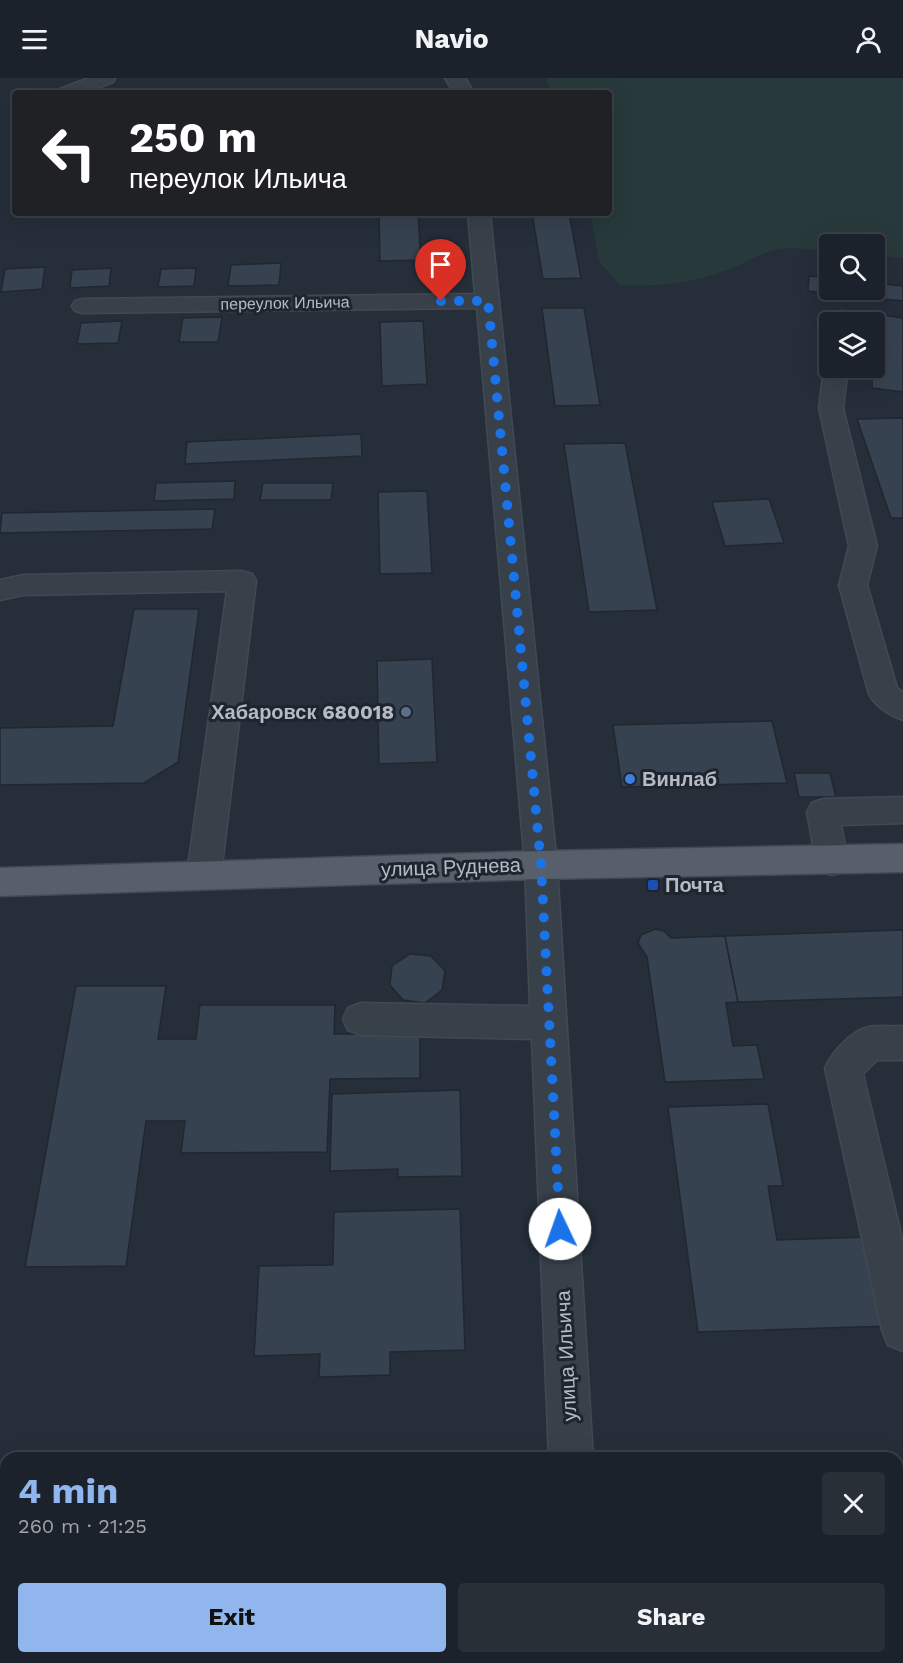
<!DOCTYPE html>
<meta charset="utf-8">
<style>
:root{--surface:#1c222b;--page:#292f37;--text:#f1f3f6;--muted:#a0a4a9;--line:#3a3f47;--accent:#91b6ed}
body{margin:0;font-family:"Work Sans",sans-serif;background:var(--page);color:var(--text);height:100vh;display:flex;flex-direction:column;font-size:22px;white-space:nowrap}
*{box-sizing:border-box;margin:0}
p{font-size:20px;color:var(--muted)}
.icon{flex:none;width:33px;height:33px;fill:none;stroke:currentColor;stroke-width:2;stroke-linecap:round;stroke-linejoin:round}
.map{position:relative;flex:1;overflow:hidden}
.sheet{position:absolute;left:0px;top:1374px;width:903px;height:212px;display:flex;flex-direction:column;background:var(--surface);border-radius:18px 18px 0 0;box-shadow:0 6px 24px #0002,0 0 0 2px var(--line)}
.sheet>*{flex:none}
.top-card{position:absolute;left:12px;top:12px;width:600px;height:126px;border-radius:6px;box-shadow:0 6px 24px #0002,0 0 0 2px var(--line);background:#202124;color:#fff;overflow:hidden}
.fabs{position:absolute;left:819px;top:156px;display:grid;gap:12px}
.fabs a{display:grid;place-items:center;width:66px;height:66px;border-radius:6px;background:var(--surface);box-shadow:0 6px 24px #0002,0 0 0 2px var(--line);font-size:30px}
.pin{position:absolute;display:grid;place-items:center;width:51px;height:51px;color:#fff;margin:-62px -26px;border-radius:50% 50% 50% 0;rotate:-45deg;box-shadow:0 0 6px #0007}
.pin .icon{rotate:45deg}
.me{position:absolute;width:66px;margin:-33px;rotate:357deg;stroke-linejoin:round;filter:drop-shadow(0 0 4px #0008)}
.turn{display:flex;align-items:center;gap:21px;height:126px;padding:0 18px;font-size:27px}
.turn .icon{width:78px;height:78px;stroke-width:2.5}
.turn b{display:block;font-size:42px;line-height:51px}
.round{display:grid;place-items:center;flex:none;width:63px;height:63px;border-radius:6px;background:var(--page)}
.summary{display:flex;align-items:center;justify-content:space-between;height:102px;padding:0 18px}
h1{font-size:36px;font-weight:700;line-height:45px;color:var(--accent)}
.button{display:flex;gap:12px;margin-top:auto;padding:12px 18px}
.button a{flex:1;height:69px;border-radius:6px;background:var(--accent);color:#111;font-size:24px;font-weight:700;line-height:69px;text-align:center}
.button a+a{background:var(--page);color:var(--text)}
header{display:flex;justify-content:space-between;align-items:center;height:78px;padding:0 18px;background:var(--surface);font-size:27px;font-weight:700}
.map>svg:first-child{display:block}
</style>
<header><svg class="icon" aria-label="menu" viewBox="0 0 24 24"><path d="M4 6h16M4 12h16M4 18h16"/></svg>Navio<svg class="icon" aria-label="person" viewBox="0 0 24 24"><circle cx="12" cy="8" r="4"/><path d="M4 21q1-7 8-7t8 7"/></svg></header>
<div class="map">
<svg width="903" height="1585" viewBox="0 0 903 1585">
<rect width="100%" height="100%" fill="#252e39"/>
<path fill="#27393a" d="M546,0H903V180L875,178L874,166H830L829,174C814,173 794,168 779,171C759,175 743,187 724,193C689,206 656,209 619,207L599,183L590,135H609V15H551Z"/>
<g fill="#374250" stroke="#202731" stroke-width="1.5">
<path d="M379,135H418L421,182L380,183Z"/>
<path d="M532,135H569L581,200L543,201Z"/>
<path d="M281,185L279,207L228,208L231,187Z"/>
<path d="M45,189L42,211L1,214L5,191Z"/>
<path d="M111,190L109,208L70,210L72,192Z"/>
<path d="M196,190L194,208L158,209L161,191Z"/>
<path d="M809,198L830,200V212H874V205L903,208V223L808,213Z"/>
<path d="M542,230H584L600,327L555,328Z"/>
<path d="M875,236L903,240V314L872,310Z"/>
<path d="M222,239L218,264H179L183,240Z"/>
<path d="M122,243L118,265L77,266L81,245Z"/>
<path d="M423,243L427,306L382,308L380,244Z"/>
<path d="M903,340V440H891L857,341Z"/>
<path d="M361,356L362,378L185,386L187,364Z"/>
<path d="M625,365L657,532L589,534L564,366Z"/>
<path d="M235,403L234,421L154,423L156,405Z"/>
<path d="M263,405H333L331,422H260Z"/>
<path d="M427,413L432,495L380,496L378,414Z"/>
<path d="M769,421L784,465L725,468L712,424Z"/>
<path d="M215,431L212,451L0,455L2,435Z"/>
<path d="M134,531H199L178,684L144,705L0,707V650L113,648Z"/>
<path d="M432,581L437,684L379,686L377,583Z"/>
<path d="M772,643L787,705L622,709L613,647Z"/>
<path d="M794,695H830L836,719H799Z"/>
<path d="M655,851L664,853L671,860L725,858L738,924L726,925L733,968L757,967L764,1001L665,1004L647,879L638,865L641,857Z"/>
<path d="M903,852V919L738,924L725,858Z"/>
<path d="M410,876L431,878L445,893L442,912L425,925L403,922L390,907L392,888Z"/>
<path d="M76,908H166L158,961H196L200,927H335L334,956H420V1000L330,1001L327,1074L181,1075L185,1043H146L126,1188L25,1189Z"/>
<path d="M460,1012L462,1098L398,1099V1091L330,1093L332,1016Z"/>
<path d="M768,1026L783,1108H768L777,1162L870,1159L890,1248L698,1254L668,1029Z"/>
<path d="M460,1131L465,1272L390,1274V1297L319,1299L320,1276L254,1278L259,1188L333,1187L334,1134Z"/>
<path d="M903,1563V1585H834L833,1580H897V1564Z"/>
</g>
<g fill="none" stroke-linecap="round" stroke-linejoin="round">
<g stroke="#414953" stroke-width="3">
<g id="minor">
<path d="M89,0H115L113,4L84,15H57L60,11Z"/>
<path d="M445,0H465L474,15H454Z"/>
<path d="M468,135H490L557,787L593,1380H549L532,961L361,957L348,952L343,941L348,930L361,925L530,928L525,787L477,230L83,235L75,233L72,228L75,223L83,221L475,216Z"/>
<path d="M842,233L850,235L854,240L852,244H830L834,235Z"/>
<path d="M830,284V290H848L843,330L877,468L867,507L897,610L903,614V642C889,637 876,629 869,616L839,507L849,468L819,330L824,290Z"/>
<path d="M242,493L252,496L256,503L221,796L216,806L204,810L192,806L187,796L227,513L23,517L0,522V502L23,497Z"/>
<path d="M903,719V745L841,747L848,783L844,793L832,797L820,793L816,783L807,734L812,725L823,721Z"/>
<path d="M903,948V982H877L863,996L903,1165V1273L888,1267L882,1252L825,990C832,974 851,953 869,949C880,947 892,949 903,948Z"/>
<path d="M903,1396V1440L897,1441V1397Z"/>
<rect x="0" y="1427" width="6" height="44"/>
<path d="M562,1580H609L611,1585H563Z"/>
</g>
</g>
<g stroke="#414953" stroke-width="3">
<path id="major" d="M903,766V794L541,801L0,818V790L541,773Z"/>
</g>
<use href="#minor" fill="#38404a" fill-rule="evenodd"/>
<use href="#major" fill="#565f6a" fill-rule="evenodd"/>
</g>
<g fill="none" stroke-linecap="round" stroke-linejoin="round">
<path stroke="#1a73e8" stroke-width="10" stroke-dasharray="0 18" d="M441,223H488L541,787L560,1151"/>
</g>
<circle fill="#5c6f8a" stroke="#1e252f" stroke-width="2" cx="406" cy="634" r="6"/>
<circle fill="#3f7fe0" stroke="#1e252f" stroke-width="2" cx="630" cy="701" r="6"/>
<rect fill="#1a4fb4" stroke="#1e252f" stroke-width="2" x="647" y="801" width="12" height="12" rx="3"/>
<g text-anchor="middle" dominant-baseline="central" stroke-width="6" stroke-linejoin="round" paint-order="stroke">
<g font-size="16" fill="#b4bbc5" stroke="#1e252f">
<text transform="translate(285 225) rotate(-1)">переулок Ильича</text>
</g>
<g font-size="20" font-weight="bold" fill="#b4bbc5" stroke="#1e252f" text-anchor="start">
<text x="394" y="634" text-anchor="end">Хабаровск 680018</text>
<text x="642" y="701">Винлаб</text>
<text x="665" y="807">Почта</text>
</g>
<g font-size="20" fill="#b4bbc5" stroke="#1e252f">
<text transform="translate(451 789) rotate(-2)">улица Руднева</text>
<text transform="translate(566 1278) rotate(-93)">улица Ильича</text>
</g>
</g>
</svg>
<div class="fabs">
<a><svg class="icon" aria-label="search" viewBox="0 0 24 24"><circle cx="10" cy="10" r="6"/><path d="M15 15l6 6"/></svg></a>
<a><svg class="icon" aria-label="layers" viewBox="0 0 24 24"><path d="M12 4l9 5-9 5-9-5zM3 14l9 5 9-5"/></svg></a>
</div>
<div class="pin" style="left:441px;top:223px;background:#d93025"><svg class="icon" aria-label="arrive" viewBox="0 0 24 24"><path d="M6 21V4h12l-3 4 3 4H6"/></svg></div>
<svg class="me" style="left:560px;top:1151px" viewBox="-20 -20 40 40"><circle r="19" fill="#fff"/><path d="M0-13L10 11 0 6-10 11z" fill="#1a73e8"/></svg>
<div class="top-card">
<div class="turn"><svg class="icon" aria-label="left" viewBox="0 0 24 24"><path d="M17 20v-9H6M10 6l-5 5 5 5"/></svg><div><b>250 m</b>переулок Ильича</div></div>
</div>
<section class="sheet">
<div class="summary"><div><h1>4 min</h1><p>260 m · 21:25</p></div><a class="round"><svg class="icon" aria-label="close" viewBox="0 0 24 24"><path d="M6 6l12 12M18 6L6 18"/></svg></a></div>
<div class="button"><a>Exit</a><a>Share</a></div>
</section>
</div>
